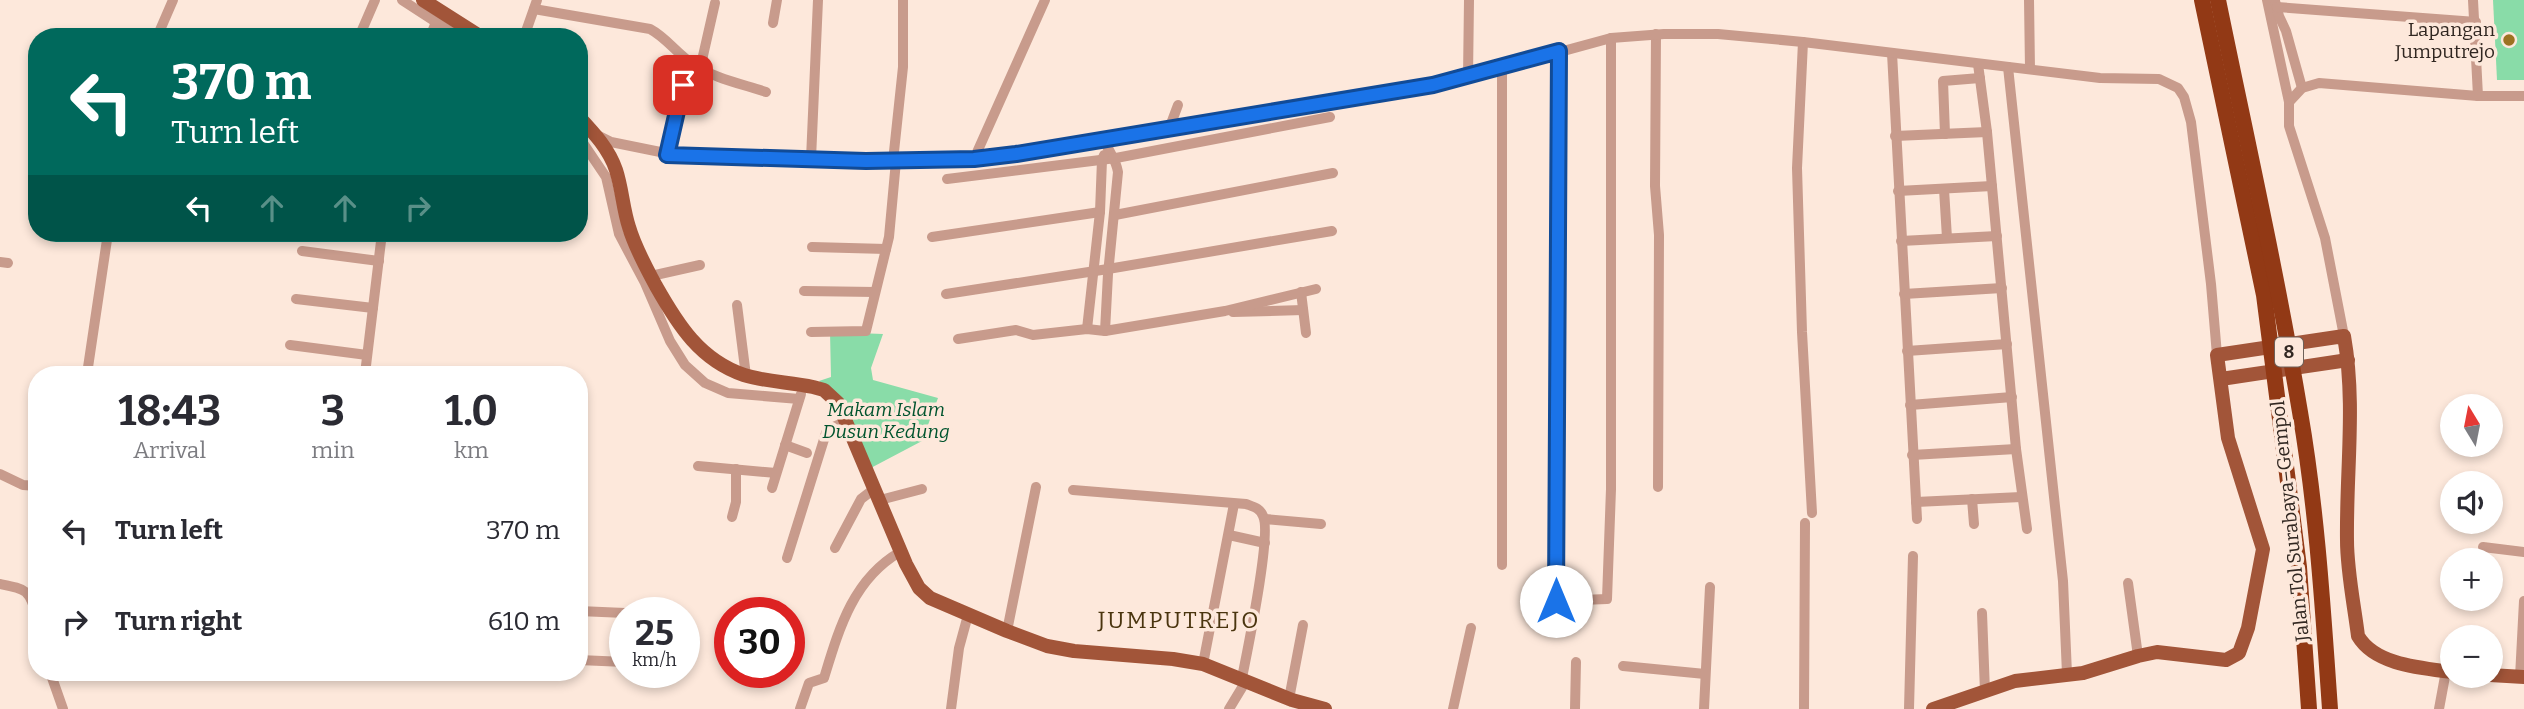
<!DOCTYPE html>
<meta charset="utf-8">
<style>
:root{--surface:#fff;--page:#f2f2f3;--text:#2b2b33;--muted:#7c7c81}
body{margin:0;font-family:Bitter,serif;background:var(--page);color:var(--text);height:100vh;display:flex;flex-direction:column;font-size:26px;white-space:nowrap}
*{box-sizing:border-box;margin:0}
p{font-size:23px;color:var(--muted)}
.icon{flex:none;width:38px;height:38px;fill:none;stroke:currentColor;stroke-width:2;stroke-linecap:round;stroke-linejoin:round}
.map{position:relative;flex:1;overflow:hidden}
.details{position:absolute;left:28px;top:366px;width:560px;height:315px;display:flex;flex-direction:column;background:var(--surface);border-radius:28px;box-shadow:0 4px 10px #0003}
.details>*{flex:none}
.top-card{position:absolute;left:28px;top:28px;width:560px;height:214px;border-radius:28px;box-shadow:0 4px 10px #0003;background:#00695c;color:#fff;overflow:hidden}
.needle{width:46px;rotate:350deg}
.tools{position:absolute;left:2440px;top:394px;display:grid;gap:14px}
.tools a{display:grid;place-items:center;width:63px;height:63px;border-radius:50%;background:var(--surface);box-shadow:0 4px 10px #0003;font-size:35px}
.speed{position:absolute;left:609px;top:597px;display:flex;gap:14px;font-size:35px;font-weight:700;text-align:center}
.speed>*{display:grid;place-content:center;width:91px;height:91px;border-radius:50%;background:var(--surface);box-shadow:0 4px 10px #0003;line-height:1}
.speed small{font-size:18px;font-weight:400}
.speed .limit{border:10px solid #d22;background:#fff;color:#111}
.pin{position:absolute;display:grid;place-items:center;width:60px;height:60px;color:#fff;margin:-30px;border-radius:14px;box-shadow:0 4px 10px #0006}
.me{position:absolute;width:77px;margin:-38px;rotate:0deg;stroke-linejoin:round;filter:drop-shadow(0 0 5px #0008)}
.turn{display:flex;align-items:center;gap:24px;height:147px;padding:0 28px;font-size:32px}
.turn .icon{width:91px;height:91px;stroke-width:2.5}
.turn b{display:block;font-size:49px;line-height:60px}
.lanes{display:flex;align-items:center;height:66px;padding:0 28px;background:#0003;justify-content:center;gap:35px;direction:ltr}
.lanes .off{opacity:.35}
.eta{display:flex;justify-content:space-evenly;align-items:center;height:119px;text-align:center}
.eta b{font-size:42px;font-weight:700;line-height:49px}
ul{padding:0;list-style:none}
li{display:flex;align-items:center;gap:21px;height:91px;padding:0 28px}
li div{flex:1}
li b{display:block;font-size:26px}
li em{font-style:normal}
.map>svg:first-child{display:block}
</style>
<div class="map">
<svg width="2524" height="709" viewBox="0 0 2524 709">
<rect width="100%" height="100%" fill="#fde8db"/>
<g fill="#89dca8">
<path d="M2493,0H2524V80H2497Z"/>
<path d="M830,332L883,334L871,368L873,380L938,398L922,441L867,470L832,390L819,381L831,377Z"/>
</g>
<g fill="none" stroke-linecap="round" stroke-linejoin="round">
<g stroke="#c89b8c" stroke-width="10">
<path d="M402,0L459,37"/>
<path d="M2029,0L2030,69"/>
<path d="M2267,0L2289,102"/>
<path d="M2473,0L2478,96"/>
<path d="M2275,1L2279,16L2286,31L2302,88"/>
<path d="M2277,7L2476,22"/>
<path d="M534,9L650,29C667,38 677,54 693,64C713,78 742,84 766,92"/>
<path d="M773,23L777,0"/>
<path d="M1656,34L1655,186L1659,235L1658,487"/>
<path d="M157,37L173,0"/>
<path d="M359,37L375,0"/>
<path d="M430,37L436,22"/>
<path d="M524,37L537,0"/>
<path d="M1803,42L1797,168L1802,332L1812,513"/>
<path d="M1559,51L1556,601L1607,599L1611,489V38"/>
<path d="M1892,53L1917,519"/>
<path d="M1978,64L1987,132L2016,449L2027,529"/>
<path d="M1502,67V565"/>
<path d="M2008,67L2063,581L2067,674"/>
<path d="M700,69L715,3"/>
<path d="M1468,77L1469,0"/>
<path d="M1169,129L1178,105"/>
<path d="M1945,134L1943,81L1980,78"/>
<path d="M597,135L611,142L680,156L866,161L1000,157L1382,94L1468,77L1611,38L1664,34H1718L1803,42L2100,78L2159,79L2178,88L2184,97L2191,122L2211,284L2217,355"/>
<path d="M1895,136L1987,132"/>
<path d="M579,137L606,177L619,234L645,283L670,341L685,365L705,383L728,393L799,399"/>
<path d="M1104,140C1109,152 1116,159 1118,172L1108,274L1105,331"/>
<path d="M667,155L689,62"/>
<path d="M811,159L818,0"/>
<path d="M974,159L1045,0"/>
<path d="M893,161L903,67V0"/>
<path d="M947,179L1116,158L1330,117"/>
<path d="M1944,189L1947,238"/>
<path d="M1898,191L1992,186"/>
<path d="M1115,215L1333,173"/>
<path d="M932,237L1100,212"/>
<path d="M1901,241L1997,236"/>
<path d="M812,247L886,249"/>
<path d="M302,251L379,261"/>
<path d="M0,262L8,263"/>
<path d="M651,276L700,265"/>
<path d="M804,291L875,292"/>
<path d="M1301,292L1306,333"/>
<path d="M946,294L1108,269L1332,231"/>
<path d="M1904,294L2002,288"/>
<path d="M296,299L373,308"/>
<path d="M737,305L746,376"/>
<path d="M1233,312L1303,310"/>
<path d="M1087,329L1100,212L1102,160L1104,155"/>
<path d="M811,332L866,331L889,237L896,161"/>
<path d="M2344,336L2325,238L2289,126V102L2302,88L2319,83L2478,96H2524"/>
<path d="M958,339L1016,330L1033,335L1087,329L1105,331L1225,311L1316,289"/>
<path d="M290,345L367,355"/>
<path d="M1907,351L2007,344"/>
<path d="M87,374L108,233"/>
<path d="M365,374L382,233"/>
<path d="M1910,405L2012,397"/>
<path d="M785,445L807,453"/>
<path d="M1912,455L2016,449"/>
<path d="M698,466L776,473"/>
<path d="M0,474L23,485L37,486"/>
<path d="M772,488L801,394"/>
<path d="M1073,490L1246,504C1254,507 1260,508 1263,516C1272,534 1247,652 1242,678"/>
<path d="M1972,499L1974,524"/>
<path d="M880,500L922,489"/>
<path d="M1916,502L2021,497"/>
<path d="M732,517L736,502V469"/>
<path d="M1265,519L1321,524"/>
<path d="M1229,535L1265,543"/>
<path d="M2483,547L2524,552"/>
<path d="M835,548L861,499L874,489"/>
<path d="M787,558L826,433L833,427L847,421"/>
<path d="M2128,583L2138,656"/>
<path d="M0,584C26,589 29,589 37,616"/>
<path d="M579,611L625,613"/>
<path d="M1982,613L1985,692"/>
<path d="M1007,631L1036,487"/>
<path d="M579,660L625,662"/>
<path d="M1203,664L1234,504"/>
<path d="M1623,666L1705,674"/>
<path d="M50,672L63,709"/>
<path d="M2520,677L2524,601"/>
<path d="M1289,699L1303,625"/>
<path d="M800,709L809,683L824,678C839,629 853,579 900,552"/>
<path d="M951,709L959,648L968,615"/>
<path d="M1229,709L1246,681"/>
<path d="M1453,709L1471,628"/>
<path d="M1575,709L1576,662"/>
<path d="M1704,709L1710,587"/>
<path d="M1804,709L1805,523"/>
<path d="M1909,709L1913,556"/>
<path d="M2439,709L2446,671"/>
</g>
<g stroke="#a25539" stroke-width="14">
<path d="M423,0L481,37"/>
<path d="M579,117C594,133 609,149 616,170C622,188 623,209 629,227C635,248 646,267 656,286C678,325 700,360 744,375C766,382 791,382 813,387L824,390L838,403L906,564L919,588L930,598L1007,631L1047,646L1074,651L1173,659L1203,664L1292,700L1325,709"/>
<path d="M2221,379L2348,360"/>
<path d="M2490,675L2524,677"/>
<path d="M1933,709L2015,681L2083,673L2138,656L2157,652L2226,660L2239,653L2248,628L2263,549L2228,438L2217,355L2344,336C2356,404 2346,471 2347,540C2347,571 2354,604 2358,636C2375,665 2421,668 2452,672"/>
</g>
<g stroke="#923915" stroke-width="16">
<path d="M2202,0L2264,295L2299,567L2309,709"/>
<path d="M2218,0C2246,137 2277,274 2300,412C2317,510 2323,610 2330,709"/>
</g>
</g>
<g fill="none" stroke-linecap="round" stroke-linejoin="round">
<g stroke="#114b97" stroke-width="18">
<path id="route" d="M683,85L667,155L866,161L974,159L1016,154L1433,85L1559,51L1556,601"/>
</g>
<use href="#route" stroke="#1a73e8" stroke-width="12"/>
</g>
<circle fill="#9d7221" stroke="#fde8db" stroke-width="2.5" cx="2509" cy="40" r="7"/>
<g text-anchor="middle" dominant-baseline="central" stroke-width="7" stroke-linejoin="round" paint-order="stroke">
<rect fill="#fde8db" stroke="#6e6159" stroke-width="2" x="2275" y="337.5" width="28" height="29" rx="5"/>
<g font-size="18" font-weight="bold" fill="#312721">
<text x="2289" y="352">8</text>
</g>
<g font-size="19" fill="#312721" stroke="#fde8db" text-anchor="end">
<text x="2495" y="29">Lapangan<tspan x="2495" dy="22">Jumputrejo</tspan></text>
</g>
<g font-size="19" font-style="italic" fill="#00542e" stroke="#fde8db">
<text x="886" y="409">Makam Islam<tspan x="886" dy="22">Dusun Kedung</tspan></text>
</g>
<g font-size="19" fill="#312721" stroke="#fde8db">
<text transform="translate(2290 521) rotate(-96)">Jalan Tol Surabaya–Gempol</text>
</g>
<g font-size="23" letter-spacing="2" fill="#4a350f" stroke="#fde8db">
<text x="1179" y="620">JUMPUTREJO</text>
</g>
</g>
</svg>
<div class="tools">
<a><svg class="needle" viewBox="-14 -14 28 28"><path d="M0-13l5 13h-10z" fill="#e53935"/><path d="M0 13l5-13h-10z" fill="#7c7c81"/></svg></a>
<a><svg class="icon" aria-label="sound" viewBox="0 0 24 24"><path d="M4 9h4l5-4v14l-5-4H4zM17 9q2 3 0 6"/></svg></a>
<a>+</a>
<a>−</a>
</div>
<div class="speed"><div>25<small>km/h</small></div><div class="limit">30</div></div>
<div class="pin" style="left:683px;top:85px;background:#d93025"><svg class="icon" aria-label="arrive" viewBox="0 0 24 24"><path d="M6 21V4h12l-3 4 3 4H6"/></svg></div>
<svg class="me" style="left:1556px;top:601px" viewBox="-20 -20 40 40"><circle r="19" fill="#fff"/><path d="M0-13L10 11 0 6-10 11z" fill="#1a73e8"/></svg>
<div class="top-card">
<div class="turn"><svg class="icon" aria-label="left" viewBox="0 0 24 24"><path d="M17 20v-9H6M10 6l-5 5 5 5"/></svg><div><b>370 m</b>Turn left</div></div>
<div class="lanes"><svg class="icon" aria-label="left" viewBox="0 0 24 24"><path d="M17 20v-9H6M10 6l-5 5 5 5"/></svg><svg class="icon off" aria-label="ahead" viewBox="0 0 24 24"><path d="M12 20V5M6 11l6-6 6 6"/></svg><svg class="icon off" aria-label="ahead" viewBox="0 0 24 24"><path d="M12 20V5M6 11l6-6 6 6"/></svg><svg class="icon off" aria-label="right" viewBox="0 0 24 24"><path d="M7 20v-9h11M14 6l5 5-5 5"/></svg></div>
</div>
<section class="details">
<div class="eta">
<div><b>18:43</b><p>Arrival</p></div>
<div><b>3</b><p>min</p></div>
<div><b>1.0</b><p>km</p></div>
</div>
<ul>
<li><svg class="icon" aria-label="left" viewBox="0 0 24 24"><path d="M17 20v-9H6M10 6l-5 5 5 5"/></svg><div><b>Turn left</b></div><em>370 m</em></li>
<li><svg class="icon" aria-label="right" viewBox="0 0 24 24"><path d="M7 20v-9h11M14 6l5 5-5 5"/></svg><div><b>Turn right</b></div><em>610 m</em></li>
</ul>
</section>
</div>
